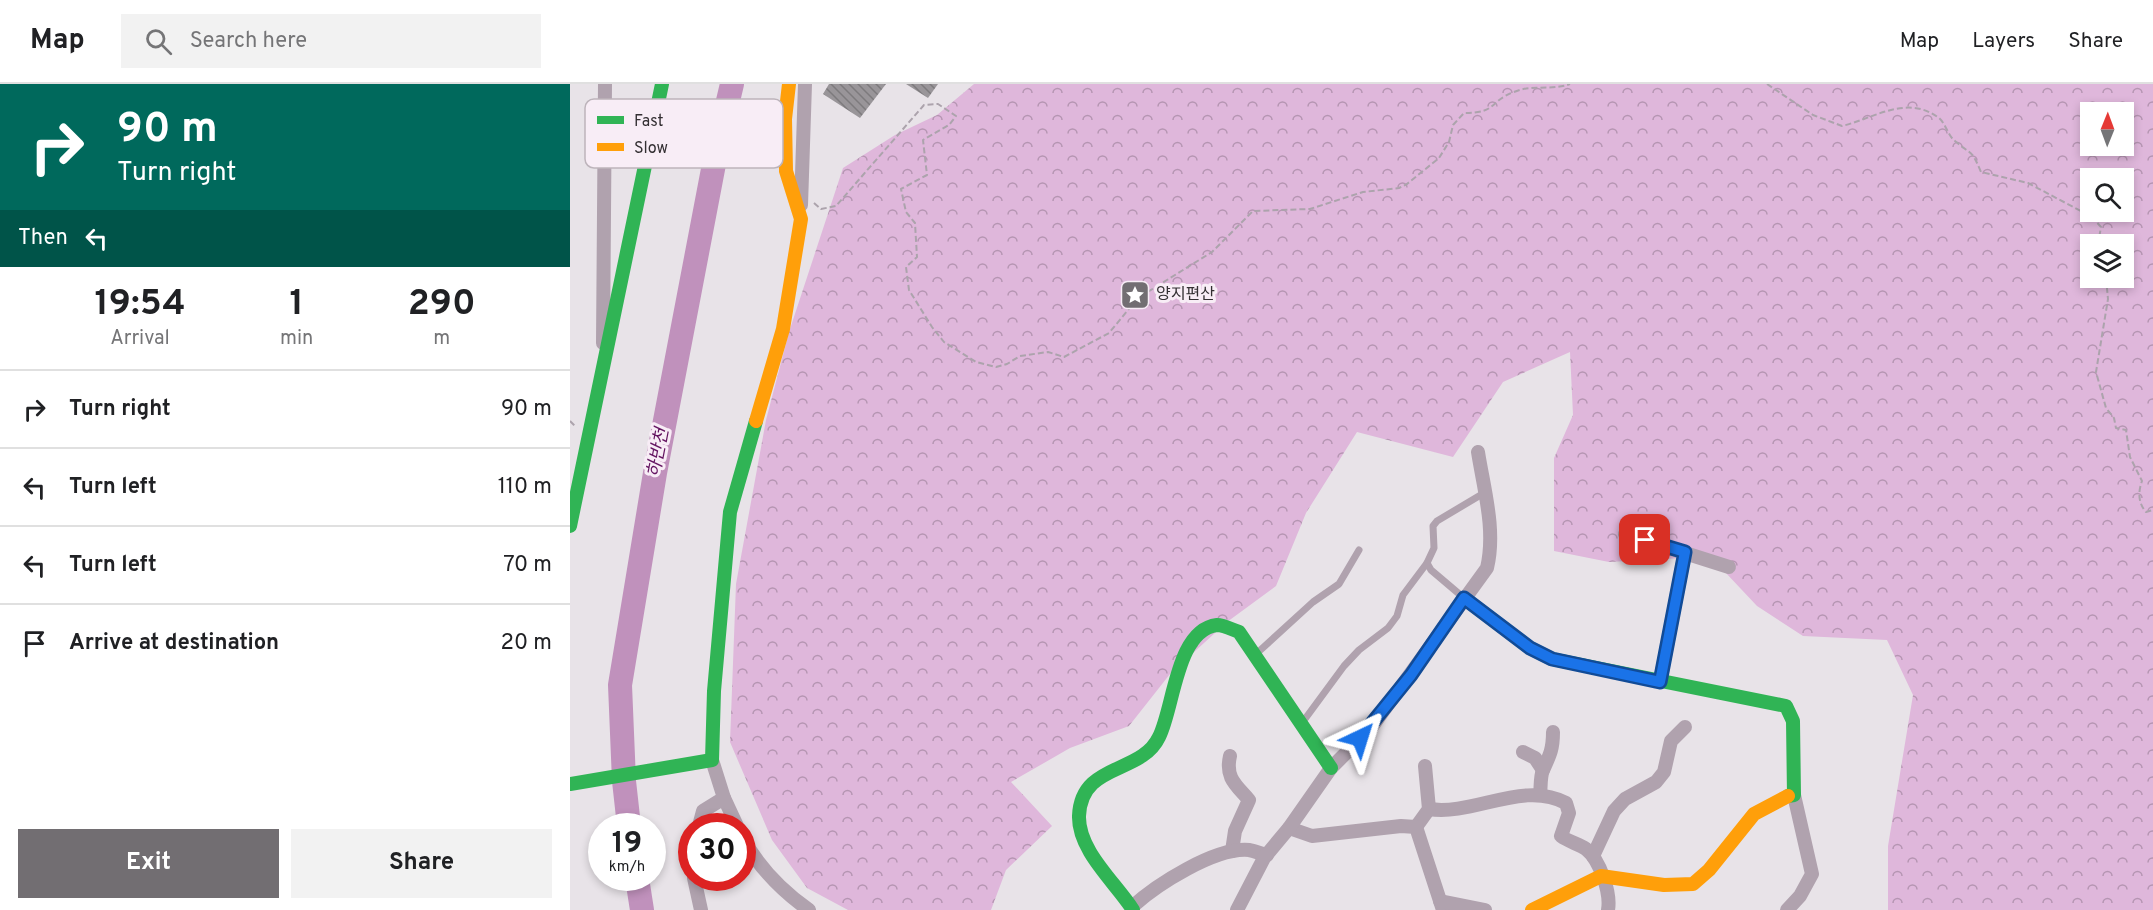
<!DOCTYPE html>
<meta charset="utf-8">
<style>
:root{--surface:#fff;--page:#f2f2f2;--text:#202124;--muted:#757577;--line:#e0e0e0;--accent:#726e72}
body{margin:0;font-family:Overpass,"Noto Sans KR",sans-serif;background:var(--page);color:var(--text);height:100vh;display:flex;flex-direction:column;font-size:22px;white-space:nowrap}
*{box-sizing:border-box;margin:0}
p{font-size:20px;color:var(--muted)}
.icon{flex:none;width:33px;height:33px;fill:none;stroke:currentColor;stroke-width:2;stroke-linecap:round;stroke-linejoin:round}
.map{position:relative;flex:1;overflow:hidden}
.details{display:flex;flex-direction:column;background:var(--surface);width:570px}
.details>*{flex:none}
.guide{background:#00695c;color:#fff;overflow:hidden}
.needle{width:39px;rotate:1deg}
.tools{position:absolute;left:1510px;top:18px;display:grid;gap:12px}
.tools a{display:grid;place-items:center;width:54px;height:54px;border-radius:0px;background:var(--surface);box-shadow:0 3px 9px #0003;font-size:30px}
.speed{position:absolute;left:18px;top:729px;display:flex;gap:12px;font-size:30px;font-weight:700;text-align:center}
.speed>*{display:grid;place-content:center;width:78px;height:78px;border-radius:50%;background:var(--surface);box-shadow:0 3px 9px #0003;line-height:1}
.speed small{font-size:15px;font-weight:400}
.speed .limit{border:9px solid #d22;background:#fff;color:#111}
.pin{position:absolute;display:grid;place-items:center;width:51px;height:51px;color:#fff;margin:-26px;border-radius:12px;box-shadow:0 3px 9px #0006}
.me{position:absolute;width:66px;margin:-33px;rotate:41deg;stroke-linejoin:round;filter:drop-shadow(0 0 4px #0008)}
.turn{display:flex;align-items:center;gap:21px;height:126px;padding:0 18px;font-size:27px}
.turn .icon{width:78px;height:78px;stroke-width:2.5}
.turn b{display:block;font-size:42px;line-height:51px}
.then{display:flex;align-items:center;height:57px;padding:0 18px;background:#0003;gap:12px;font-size:22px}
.eta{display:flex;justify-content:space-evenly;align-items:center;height:102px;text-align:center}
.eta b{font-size:36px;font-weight:700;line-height:42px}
.button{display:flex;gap:12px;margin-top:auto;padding:12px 18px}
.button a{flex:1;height:69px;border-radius:0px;background:var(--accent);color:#fff;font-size:24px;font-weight:700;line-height:69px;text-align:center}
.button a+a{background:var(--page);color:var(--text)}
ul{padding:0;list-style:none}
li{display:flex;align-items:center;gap:18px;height:78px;padding:0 18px;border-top:2px solid var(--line)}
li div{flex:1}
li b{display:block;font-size:22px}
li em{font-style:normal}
header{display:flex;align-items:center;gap:36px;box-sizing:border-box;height:84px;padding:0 30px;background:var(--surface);border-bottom:2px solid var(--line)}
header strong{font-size:28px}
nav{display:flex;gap:33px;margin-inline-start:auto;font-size:21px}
.search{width:420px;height:54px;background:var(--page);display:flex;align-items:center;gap:15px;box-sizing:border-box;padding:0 21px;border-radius:0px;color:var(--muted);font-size:22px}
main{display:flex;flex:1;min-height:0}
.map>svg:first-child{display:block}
</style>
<header>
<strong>Map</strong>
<div class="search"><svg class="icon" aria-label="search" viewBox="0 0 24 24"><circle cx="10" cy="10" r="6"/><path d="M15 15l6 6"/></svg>Search here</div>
<nav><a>Map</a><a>Layers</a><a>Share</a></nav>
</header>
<main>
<section class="details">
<div class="guide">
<div class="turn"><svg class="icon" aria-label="right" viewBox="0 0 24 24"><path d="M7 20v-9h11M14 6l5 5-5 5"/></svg><div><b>90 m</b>Turn right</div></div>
<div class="then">Then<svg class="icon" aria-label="left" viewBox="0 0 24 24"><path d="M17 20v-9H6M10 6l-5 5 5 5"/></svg></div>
</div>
<div class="eta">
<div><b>19:54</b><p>Arrival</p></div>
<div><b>1</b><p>min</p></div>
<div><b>290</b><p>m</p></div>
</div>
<ul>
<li><svg class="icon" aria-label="right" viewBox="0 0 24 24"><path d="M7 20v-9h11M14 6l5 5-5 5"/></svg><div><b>Turn right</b></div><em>90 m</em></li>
<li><svg class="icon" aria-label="left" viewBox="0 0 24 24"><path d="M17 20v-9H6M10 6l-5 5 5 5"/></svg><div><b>Turn left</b></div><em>110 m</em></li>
<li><svg class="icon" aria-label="left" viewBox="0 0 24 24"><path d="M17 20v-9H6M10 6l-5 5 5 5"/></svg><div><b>Turn left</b></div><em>70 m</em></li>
<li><svg class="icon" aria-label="arrive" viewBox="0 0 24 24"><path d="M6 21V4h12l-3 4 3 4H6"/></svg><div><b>Arrive at destination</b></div><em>20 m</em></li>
</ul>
<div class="button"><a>Exit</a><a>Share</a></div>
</section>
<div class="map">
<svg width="1583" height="826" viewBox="0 0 1583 826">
<defs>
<pattern id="forest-crowns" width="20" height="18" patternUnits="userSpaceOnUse" patternTransform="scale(1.5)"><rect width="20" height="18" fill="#dfb7db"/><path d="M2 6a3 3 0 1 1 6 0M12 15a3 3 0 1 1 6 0" fill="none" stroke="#b595b2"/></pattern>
<pattern id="building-back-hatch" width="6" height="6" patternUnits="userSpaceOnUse" patternTransform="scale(1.5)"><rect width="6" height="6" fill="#999599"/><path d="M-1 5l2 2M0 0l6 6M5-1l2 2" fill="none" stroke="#7d7a7d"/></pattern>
</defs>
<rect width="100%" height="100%" fill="#e8e3e8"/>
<path fill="url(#forest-crowns)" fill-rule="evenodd" d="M404,0H1583V826H1318V762L1343,611L1317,556L1233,552L1187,522L1155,488L1113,474L1039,478L984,467V374L1003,331L1000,268L933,298L883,373L787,348L736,429L706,502L657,538L600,590L559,642L500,664L441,698L482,742L436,786L421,826H278L237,804L202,756L160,658L166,500L196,336L219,248L273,84L325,51L367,31ZM1521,28H1554V62H1521ZM1521,94H1554V128H1521ZM1521,160H1554V194H1521Z"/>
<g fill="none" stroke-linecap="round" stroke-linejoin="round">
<g stroke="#c091bc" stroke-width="24">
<path d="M59,742L54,697L50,601L85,389L148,59L162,0"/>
<path d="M67,794L72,826"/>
</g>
</g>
<g fill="url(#building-back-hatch)">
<path d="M259,0H316L290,34L253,10Z"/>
<path d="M336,0H368L358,14Z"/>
</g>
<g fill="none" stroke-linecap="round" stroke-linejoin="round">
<g stroke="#aca3ac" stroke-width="2" stroke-dasharray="6 3" stroke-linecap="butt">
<path d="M1197,0L1243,31L1272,42C1305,34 1337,10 1369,34C1376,40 1378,52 1385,57C1402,72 1401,64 1411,88L1458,99L1522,133L1531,143L1528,160"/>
<path d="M244,119L251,125L266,122L354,21L368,20L386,32L379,41L353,56L357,91L331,105L336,128L345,139L347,173L336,183L339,206L362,243L374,258L406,278L426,283L437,280L450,272L478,268L494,273L539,249L568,214L642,168L683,127L740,125L793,108L829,104L837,100L869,74L879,58L883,41L894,29C928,29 919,17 944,8C962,0 981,7 1000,0"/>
<path d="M1536,194L1538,215L1526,288L1536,324L1544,334L1546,344L1556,346L1560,373L1572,397C1568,408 1568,419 1576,428L1583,426"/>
<path d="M0,337L5,342"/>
</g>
<g stroke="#b0a2ae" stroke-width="7">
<path d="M894,514L861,486L857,479L864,464L863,442L867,437L914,409"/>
<path d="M686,570L743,518L769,500L789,466"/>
<path d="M732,639L774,582L789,566L818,544L827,532L833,511L857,479"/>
</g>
<g stroke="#b0a2ae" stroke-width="14">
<path d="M231,121L235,0"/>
<path d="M33,259L35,0"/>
<path d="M1055,450L1159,483"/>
<path d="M1090,598L1115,468"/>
<path d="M953,668L965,674L973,686"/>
<path d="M660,672C655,694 666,701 679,716L665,747L662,767"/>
<path d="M970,711C971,703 970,693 973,686C980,671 983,665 983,648"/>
<path d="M154,714L167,742"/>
<path d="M859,725C904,732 953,696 996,719L999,729L991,752C999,758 1009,760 1016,765C1030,776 1041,809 1038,826"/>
<path d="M129,742L133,727L154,714L142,676"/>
<path d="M846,743L859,725L855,682"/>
<path d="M719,744L742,752L831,742L846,743L873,826"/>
<path d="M172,753C188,782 212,807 239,826"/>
<path d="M122,766L119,773L122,783"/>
<path d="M1023,772L1044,727L1055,715L1086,698L1094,688L1101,657L1115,643"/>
<path d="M124,794L131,826"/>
<path d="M870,817L915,826"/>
<path d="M562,823C586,801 645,763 679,766C685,767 691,770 697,771"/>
<path d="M667,826L694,774L719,744L761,684L801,644L917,484C926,446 914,406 908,368"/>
<path d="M1217,826L1230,812L1242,790L1224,711"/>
</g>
<g stroke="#30b455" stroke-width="14">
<path d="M0,442L92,0"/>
<path d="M894,514L960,564L982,575L1216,622L1223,637L1224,711L1218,712"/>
<path d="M0,700L142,676L144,607L160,428L186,337"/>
<path d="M563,826C546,799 508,767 509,732C511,678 571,691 589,653C604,624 606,546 647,541C654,541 663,546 669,548L761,684"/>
</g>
<g stroke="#ff9f0a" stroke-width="14">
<path d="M186,337L213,245L231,135L216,87L215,35L219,0"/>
<path d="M962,826L1031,792L1094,801L1123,800L1139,786L1184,730L1218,712"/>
</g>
</g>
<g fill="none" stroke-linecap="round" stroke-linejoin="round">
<g stroke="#114b97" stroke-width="15">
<path id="route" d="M790,654L841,591L894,514L960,564L982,575L1090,598L1115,468L1075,456"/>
</g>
<use href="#route" stroke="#1a73e8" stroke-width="10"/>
</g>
<defs>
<g id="sight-square" transform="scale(1.5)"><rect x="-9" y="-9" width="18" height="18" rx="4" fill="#726e72" stroke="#f8edf6"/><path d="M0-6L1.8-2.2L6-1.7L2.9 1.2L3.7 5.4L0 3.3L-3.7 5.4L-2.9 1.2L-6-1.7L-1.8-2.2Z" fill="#fff"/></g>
</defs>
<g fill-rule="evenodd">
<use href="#sight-square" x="565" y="211"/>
</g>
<g text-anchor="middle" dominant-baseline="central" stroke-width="6" stroke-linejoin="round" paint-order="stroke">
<g font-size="16" fill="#332f32" stroke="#f8edf6" text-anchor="start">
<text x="586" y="211">양지편산</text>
</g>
<g font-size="18" font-style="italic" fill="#641461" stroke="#f8edf6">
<text transform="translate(89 369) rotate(-79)">하반천</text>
</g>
</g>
<rect x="15" y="15" width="198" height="69" rx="9" fill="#f8edf6" stroke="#bdb4bb" stroke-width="1.5"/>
<rect x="27" y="32" width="27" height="8" fill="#30b455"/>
<rect x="27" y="59" width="27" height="8" fill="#ff9f0a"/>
<g font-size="16" fill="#332f32">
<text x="64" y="42">Fast</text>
<text x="64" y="69">Slow</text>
</g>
</svg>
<div class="tools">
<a><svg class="needle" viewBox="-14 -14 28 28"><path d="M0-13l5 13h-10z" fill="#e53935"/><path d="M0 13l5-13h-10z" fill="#757577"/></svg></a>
<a><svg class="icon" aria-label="search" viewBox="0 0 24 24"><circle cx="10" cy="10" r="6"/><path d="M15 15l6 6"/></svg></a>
<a><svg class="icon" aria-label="layers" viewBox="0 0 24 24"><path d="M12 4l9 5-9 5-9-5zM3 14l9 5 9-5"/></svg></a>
</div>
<div class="speed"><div>19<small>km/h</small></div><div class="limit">30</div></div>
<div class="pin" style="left:1075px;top:456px;background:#d93025"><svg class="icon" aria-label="arrive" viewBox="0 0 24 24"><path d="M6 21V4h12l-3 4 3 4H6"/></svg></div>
<svg class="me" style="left:790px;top:654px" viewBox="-20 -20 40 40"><path d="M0-17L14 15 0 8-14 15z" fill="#1a73e8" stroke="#fff" stroke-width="4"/></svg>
</div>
</main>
